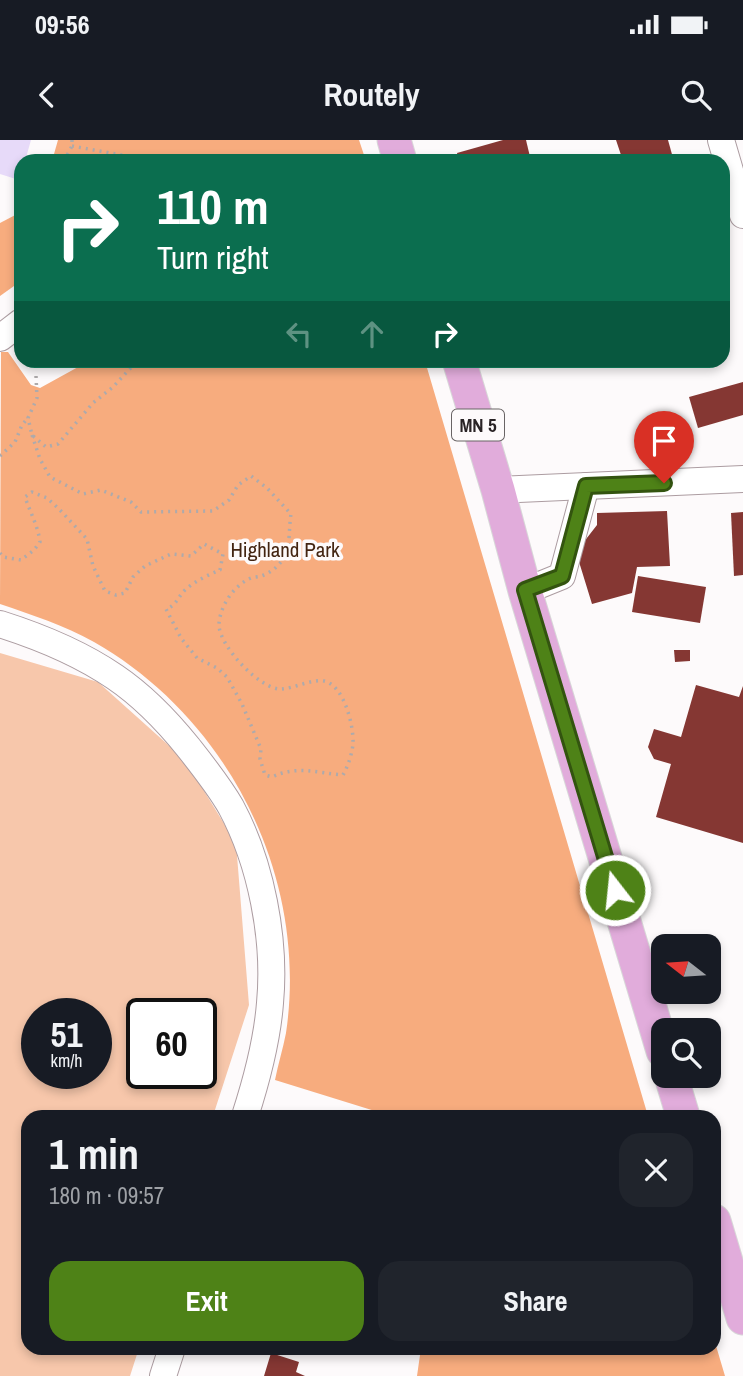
<!DOCTYPE html>
<meta charset="utf-8">
<style>
:root{--surface:#171b24;--page:#20242c;--text:#f1f3f6;--muted:#9ea1a6;--accent:#4e8217}
body{margin:0;font-family:"Archivo Narrow",sans-serif;background:var(--page);color:var(--text);height:100vh;display:flex;flex-direction:column;font-size:26px;white-space:nowrap}
*{box-sizing:border-box;margin:0}
p{font-size:23px;color:var(--muted)}
.icon{flex:none;width:38px;height:38px;fill:none;stroke:currentColor;stroke-width:2;stroke-linecap:round;stroke-linejoin:round}
.map{position:relative;flex:1;overflow:hidden}
.drawer{position:absolute;left:21px;top:970px;width:700px;height:245px;display:flex;flex-direction:column;background:var(--surface);border-radius:21px;box-shadow:0 4px 10px #0003}
.drawer>*{flex:none}
.top-card{position:absolute;left:14px;top:14px;width:716px;height:214px;border-radius:21px;box-shadow:0 4px 10px #0003;background:#0b6e4f;color:#fff;overflow:hidden}
.needle{width:46px;rotate:287deg}
.controls{position:absolute;left:651px;top:794px;display:grid;gap:14px}
.controls a{display:grid;place-items:center;width:70px;height:70px;border-radius:14px;background:var(--surface);box-shadow:0 4px 10px #0003;font-size:35px}
.speed{position:absolute;left:21px;top:858px;display:flex;gap:14px;font-size:35px;font-weight:700;text-align:center}
.speed>*{display:grid;place-content:center;width:91px;height:91px;border-radius:50%;background:var(--surface);box-shadow:0 4px 10px #0003;line-height:1}
.speed small{font-size:18px;font-weight:400}
.speed .limit{border:4px solid #111;border-radius:10px;background:#fff;color:#111}
.pin{position:absolute;display:grid;place-items:center;width:60px;height:60px;color:#fff;margin:-72px -30px;border-radius:50% 50% 50% 0;rotate:-45deg;box-shadow:0 0 7px #0007}
.pin .icon{rotate:45deg}
.me{position:absolute;width:77px;margin:-38px;rotate:344deg;stroke-linejoin:round;filter:drop-shadow(0 0 5px #0008)}
.turn{display:flex;align-items:center;gap:24px;height:147px;padding:0 28px;font-size:32px}
.turn .icon{width:91px;height:91px;stroke-width:2.5}
.turn b{display:block;font-size:49px;line-height:60px}
.lanes{display:flex;align-items:center;height:66px;padding:0 28px;background:#0003;justify-content:center;gap:35px;direction:ltr}
.lanes .off{opacity:.35}
.round{display:grid;place-items:center;flex:none;width:74px;height:74px;border-radius:21px;background:var(--page)}
.overview{display:flex;align-items:center;justify-content:space-between;height:119px;padding:0 28px}
h1{font-size:42px;font-weight:700;line-height:52px}
.primary-button{display:flex;gap:14px;margin-top:auto;padding:14px 28px}
.primary-button a{flex:1;height:80px;border-radius:21px;background:var(--accent);color:#fff;font-size:28px;font-weight:700;line-height:80px;text-align:center}
.primary-button a+a{background:var(--page);color:var(--text)}
.status{display:flex;justify-content:space-between;align-items:center;height:49px;padding:0 35px;background:var(--surface);direction:ltr}
.status svg{height:19px;fill:currentColor}
header{display:flex;justify-content:space-between;align-items:center;height:91px;padding:0 28px;background:var(--surface);font-size:32px;font-weight:700}
.map>svg:first-child{display:block}
</style>
<div class="status"><b>09:56</b><svg viewBox="0 0 49 12"><path d="M0 12V9h3v3zM5 12V6h3v6zM10 12V3h3v9zM15 12V0h3v12zM26 1h20v11H26zM47 4h2v5h-2z"/></svg></div>
<header><svg class="icon" aria-label="back" viewBox="0 0 24 24"><path d="M15 5l-7 7 7 7"/></svg>Routely<svg class="icon" aria-label="search" viewBox="0 0 24 24"><circle cx="10" cy="10" r="6"/><path d="M15 15l6 6"/></svg></header>
<div class="map">
<svg width="743" height="1236" viewBox="0 0 743 1236">
<rect width="100%" height="100%" fill="#fdfafb"/>
<path fill="#f7c7ab" fill-rule="evenodd" d="M0,513L98,542L185,620L236,703L249,865L213,976H28V1208H139L130,1236H0ZM37,873H96V933H37ZM142,873H201V933H142Z"/>
<g fill="#f7ac7e">
<path d="M58,0H359L366,21H52Z"/>
<path d="M21,72V141L0,156V83Z"/>
<path d="M1,212H8L31,245L40,248L89,221H425L648,976H391L275,940C278,924 283,909 286,893C309,738 229,579 94,502C64,485 32,475 0,464Z"/>
<path d="M714,1199L725,1236H417L421,1208H714Z"/>
</g>
<path fill="#e7daf9" d="M0,0H31L25,21H21V33L19,40L0,34Z"/>
<g fill="#853733">
<path d="M503,0H526L531,21H459L457,13Z"/>
<path d="M616,0H668L673,18L664,21H623Z"/>
<path d="M743,242V275L698,288L689,257Z"/>
<path d="M667,371L670,426L637,427L632,453L592,464L576,412L597,385V373Z"/>
<path d="M743,372V435L734,436L731,373Z"/>
<path d="M638,436L706,447L700,483L632,472Z"/>
<path d="M674,510H690V521L675,522Z"/>
<path d="M696,545L739,557L743,546V703L656,677L671,624L654,619L648,607L654,589L681,597Z"/>
<path d="M271,1213L299,1222L296,1232L305,1236H264Z"/>
</g>
<g fill="none" stroke-linecap="round" stroke-linejoin="round">
<g stroke="#ac9ca1" stroke-width="28">
<g id="minor">
<path d="M721,0L743,75"/>
<path d="M0,198L21,182"/>
<path d="M498,350L743,339"/>
<path d="M525,451L562,436L586,346"/>
<path d="M0,484C41,497 80,513 115,537C143,556 167,581 188,607C203,626 219,646 231,667C261,723 276,799 270,863C267,902 257,939 245,976"/>
<path d="M163,1236L172,1208"/>
</g>
</g>
<g stroke="#d8d7d8" stroke-width="35">
<g id="major">
<path d="M394,0L400,21"/>
<path d="M459,220L498,350L525,451L663,911"/>
<path d="M671,936L683,976"/>
<path d="M714,1081L743,1178"/>
</g>
</g>
<g stroke="#aeaaab" stroke-width="3.5" stroke-dasharray="2 5" stroke-linecap="butt">
<path d="M72,6L138,18L147,21"/>
<path d="M64,21L72,6V0"/>
<path d="M36,236L37,258L28,278L32,295L46,307L58,304L93,263L113,247L138,220"/>
<path d="M0,316L15,302L22,285L27,279"/>
<path d="M0,413L3,417L21,420L34,410L40,402C38,386 30,372 25,357L32,352L47,358L59,369L87,399L93,426L105,451L116,455L125,453L133,437L145,426L171,414L191,416L204,404L223,414L220,430C208,435 195,441 185,450C177,458 177,465 166,469L181,498L197,518L217,528L227,537L242,564L261,609L260,619L265,635L272,637C297,625 317,633 343,635C348,626 352,614 353,604C354,586 344,545 324,541C311,539 295,548 282,549C261,551 218,505 219,484C220,466 234,445 251,438C254,437 258,437 261,436C271,433 280,425 285,416C290,408 289,385 291,374L267,348L251,336L238,345L229,360L213,371L141,372L131,362L101,350L83,354L50,337L40,319L32,295"/>
</g>
<use href="#minor" stroke="#fff" stroke-width="26"/>
<use href="#major" stroke="#e1acdb" stroke-width="33"/>
</g>
<g fill="none" stroke-linecap="round" stroke-linejoin="round">
<g stroke="#33540f" stroke-width="18">
<path id="route" d="M615,750L525,450L562,436L586,346L664,343"/>
</g>
<use href="#route" stroke="#4e8217" stroke-width="12"/>
</g>
<g text-anchor="middle" dominant-baseline="central" stroke-width="7" stroke-linejoin="round" paint-order="stroke">
<rect fill="#fdfafb" stroke="#696465" stroke-width="2" x="452" y="269.5" width="52" height="31" rx="5"/>
<g font-size="19" font-weight="bold" fill="#292325">
<text x="478" y="285">MN 5</text>
</g>
<g font-size="21" fill="#432512" stroke="#fdfafb">
<text x="285" y="409">Highland Park</text>
</g>
</g>
</svg>
<div class="controls">
<a><svg class="needle" viewBox="-14 -14 28 28"><path d="M0-13l5 13h-10z" fill="#e53935"/><path d="M0 13l5-13h-10z" fill="#9ea1a6"/></svg></a>
<a><svg class="icon" aria-label="search" viewBox="0 0 24 24"><circle cx="10" cy="10" r="6"/><path d="M15 15l6 6"/></svg></a>
</div>
<div class="speed"><div>51<small>km/h</small></div><div class="limit">60</div></div>
<div class="pin" style="left:664px;top:343px;background:#d93025"><svg class="icon" aria-label="arrive" viewBox="0 0 24 24"><path d="M6 21V4h12l-3 4 3 4H6"/></svg></div>
<svg class="me" style="left:615px;top:750px" viewBox="-20 -20 40 40"><circle r="17" fill="#4e8217" stroke="#fff" stroke-width="3"/><path d="M0-11L8 9 0 5-8 9z" fill="#fff"/></svg>
<div class="top-card">
<div class="turn"><svg class="icon" aria-label="right" viewBox="0 0 24 24"><path d="M7 20v-9h11M14 6l5 5-5 5"/></svg><div><b>110 m</b>Turn right</div></div>
<div class="lanes"><svg class="icon off" aria-label="left" viewBox="0 0 24 24"><path d="M17 20v-9H6M10 6l-5 5 5 5"/></svg><svg class="icon off" aria-label="ahead" viewBox="0 0 24 24"><path d="M12 20V5M6 11l6-6 6 6"/></svg><svg class="icon" aria-label="right" viewBox="0 0 24 24"><path d="M7 20v-9h11M14 6l5 5-5 5"/></svg></div>
</div>
<section class="drawer">
<div class="overview"><div><h1>1 min</h1><p>180 m · 09:57</p></div><a class="round"><svg class="icon" aria-label="close" viewBox="0 0 24 24"><path d="M6 6l12 12M18 6L6 18"/></svg></a></div>
<div class="primary-button"><a>Exit</a><a>Share</a></div>
</section>
</div>
